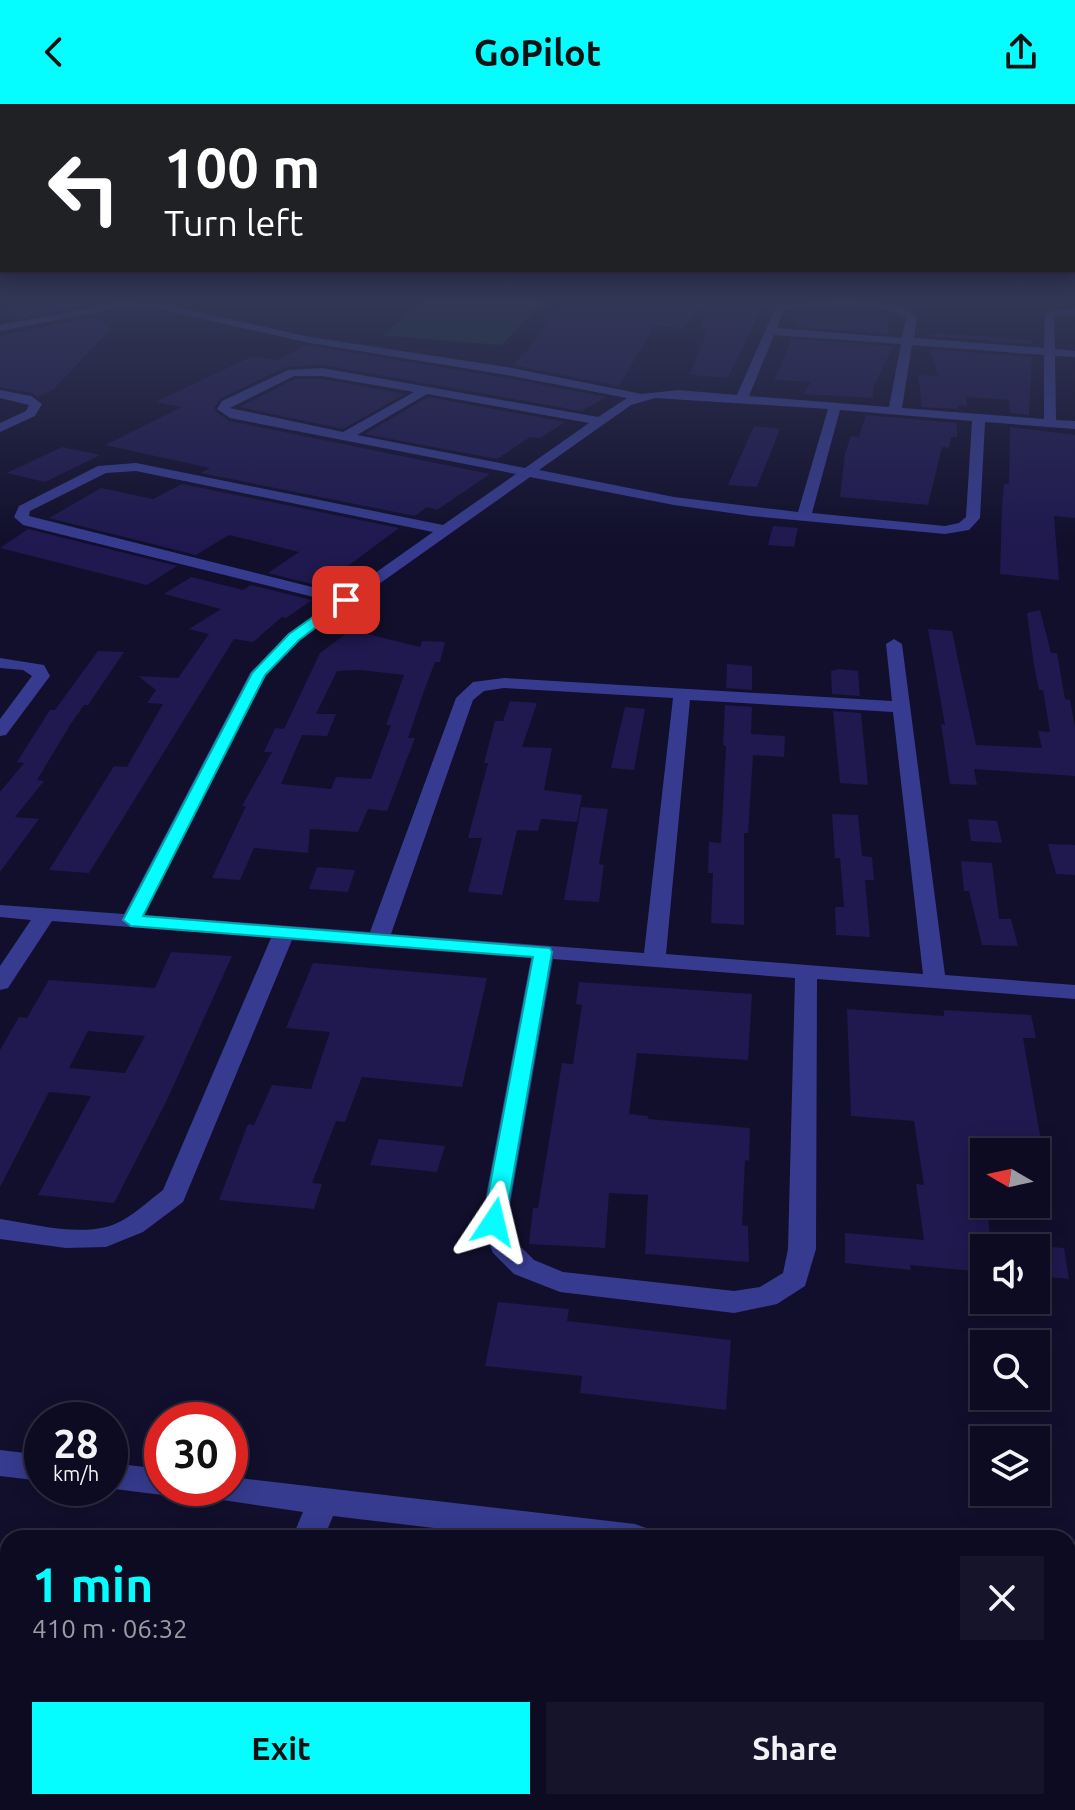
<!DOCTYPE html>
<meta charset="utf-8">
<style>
:root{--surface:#0d0b21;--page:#16142a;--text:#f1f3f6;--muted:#9a9ba5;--line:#2d2b3f;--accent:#06fdff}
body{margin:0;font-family:Ubuntu,sans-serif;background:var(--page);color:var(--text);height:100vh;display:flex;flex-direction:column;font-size:30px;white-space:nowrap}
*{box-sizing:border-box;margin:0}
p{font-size:26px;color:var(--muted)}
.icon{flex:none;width:44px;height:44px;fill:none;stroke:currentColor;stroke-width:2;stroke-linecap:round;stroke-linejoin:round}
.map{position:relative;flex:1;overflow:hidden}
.panel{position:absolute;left:0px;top:1426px;width:1076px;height:280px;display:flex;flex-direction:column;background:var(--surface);border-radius:24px 24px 0 0;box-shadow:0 4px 20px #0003,0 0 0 2px var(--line)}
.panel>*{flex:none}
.top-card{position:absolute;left:0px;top:0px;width:1076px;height:168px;box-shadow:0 4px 20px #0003,0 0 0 2px var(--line);background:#202124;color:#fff;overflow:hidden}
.needle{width:52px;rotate:279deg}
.buttons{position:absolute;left:970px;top:1034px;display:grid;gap:16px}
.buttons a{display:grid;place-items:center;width:80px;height:80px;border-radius:0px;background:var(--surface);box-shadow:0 4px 20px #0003,0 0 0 2px var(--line);font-size:40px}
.speed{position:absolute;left:24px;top:1298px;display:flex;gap:16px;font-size:40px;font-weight:700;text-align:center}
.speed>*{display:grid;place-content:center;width:104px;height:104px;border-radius:50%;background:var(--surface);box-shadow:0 4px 20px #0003,0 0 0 2px var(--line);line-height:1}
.speed small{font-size:20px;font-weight:400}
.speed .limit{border:12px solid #d22;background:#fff;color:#111}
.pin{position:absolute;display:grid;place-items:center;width:68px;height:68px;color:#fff;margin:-34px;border-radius:16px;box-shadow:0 4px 12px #0006}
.me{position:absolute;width:88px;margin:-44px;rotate:10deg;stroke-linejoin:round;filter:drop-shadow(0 0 6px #0008)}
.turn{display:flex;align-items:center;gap:28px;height:168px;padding:0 32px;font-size:36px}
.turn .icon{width:104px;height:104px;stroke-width:2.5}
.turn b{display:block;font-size:56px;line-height:68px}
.round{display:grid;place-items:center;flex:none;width:84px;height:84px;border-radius:0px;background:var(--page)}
.overview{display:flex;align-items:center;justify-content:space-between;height:136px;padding:0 32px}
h1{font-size:48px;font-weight:700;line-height:60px;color:var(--accent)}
.action{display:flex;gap:16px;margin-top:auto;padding:16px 32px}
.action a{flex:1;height:92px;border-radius:0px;background:var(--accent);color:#111;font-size:32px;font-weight:700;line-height:92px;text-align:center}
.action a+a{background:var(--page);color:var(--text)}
header{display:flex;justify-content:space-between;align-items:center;height:104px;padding:0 32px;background:var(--accent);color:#111;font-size:36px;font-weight:700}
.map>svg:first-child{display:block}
</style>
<header><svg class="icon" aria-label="back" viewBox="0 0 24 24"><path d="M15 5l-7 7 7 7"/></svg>GoPilot<svg class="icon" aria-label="share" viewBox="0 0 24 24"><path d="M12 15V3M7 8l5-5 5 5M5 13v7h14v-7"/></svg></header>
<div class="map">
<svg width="1075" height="1706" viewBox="0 0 1075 1706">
<rect width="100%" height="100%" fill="#110f2c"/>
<path fill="#113732" d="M424,196H545L501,241L383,231Z"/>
<g fill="#1f194f" fill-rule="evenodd">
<path d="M47,196H67L78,203L16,215L0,205Z"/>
<path d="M564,196H709L683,224L654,222L619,282L512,261L528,246Z"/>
<path d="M711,196H765L728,274L690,271L708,225H700Z"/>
<path d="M845,206L889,210L888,230L796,223L798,219H793L792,208Z"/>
<path d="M92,213L111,224L54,285L38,293L32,289L0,283V232Z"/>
<path d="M930,229L1031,236V240L930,232Z"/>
<path d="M792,235L893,242L873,284V294L803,290L811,278L774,276Z"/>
<path d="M307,241L506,274L607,293L582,307L322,261L287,263L221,294L214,303L215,307L229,317L490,370L437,406L427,403L415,412L201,369L210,364L105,341L182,303L155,298L253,252L277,256Z"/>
<path d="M930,245L1032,253L1029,311L1010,309L1009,296L966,293L967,302L958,301V305L922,303L918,271L938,272Z"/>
<path d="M295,275H322L405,290L343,325L239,303Z"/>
<path d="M428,293L565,318L540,334L530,333L497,355L365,330Z"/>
<path d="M866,311L957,319V333H951L949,344L942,343L928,401L840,393L845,350L851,332L859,333Z"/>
<path d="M754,322L780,325L757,383L728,381Z"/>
<path d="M1010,323L1075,331V414L1054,412L1059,476L1000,470L1002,402L1004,380H1009Z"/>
<path d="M62,343L100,351L45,378L7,369Z"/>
<path d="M182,380L399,424L348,462L356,464L328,484L268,469L299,448L229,431L196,451L49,414L101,384L153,395Z"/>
<path d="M773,422L798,424L794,443L768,441Z"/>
<path d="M28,425L177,462L147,481L0,444Z"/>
<path d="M191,473L243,486L251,481L312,496L286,514L282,513L253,538L234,535L89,769L49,766L114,662L127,663L163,600L147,599L156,586L138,572L178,574L209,530L189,525L221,505L164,490Z"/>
<path d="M1040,506L1051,549H1057L1065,595L1070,596L1075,624V672L974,665L977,681L950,680L941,620L945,621L928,525L952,527L976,641L1042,644L1038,627L1050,628L1043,586H1039L1034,562L1027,509Z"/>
<path d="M351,526L420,543L422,537L445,538L440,558H435L424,587L408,634H415L387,707L368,705L358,728L310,725L308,749L254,744L240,776L212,774L246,702H242L272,648H264L275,624L284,625L320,549ZM360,566L404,571L386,621H391L371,675L336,673L331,685L281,680L302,631L327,632L336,610H316L337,567Z"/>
<path d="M98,547L124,548L88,601H84L70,621L37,676L44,677L15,713L39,715L0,768V688L24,659L17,658L50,606H55Z"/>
<path d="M727,560L752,562V586L726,584Z"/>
<path d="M839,565L858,567L860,592L832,590L831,567Z"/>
<path d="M510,597L537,599L522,643L552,644L544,686L582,691L577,718L541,715L538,727L517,726L502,791L468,788L482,734H468L488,659H484L495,617H503Z"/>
<path d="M725,601L752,603L751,630L785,632L784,653L753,651L748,729H744V821L711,819L713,769H708L709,738L721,739L726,642L723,641Z"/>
<path d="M625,603L645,605L634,666L611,664Z"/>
<path d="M833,607L861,609L868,681L840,679Z"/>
<path d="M581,703L608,705L599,760L604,761L599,798L564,796Z"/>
<path d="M832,710L858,711L862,752L872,753L874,776H865L870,833L836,831L835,803H844L840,754H835Z"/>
<path d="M968,715L997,717L1002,739L971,737Z"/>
<path d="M1048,740L1075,741V771L1056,770Z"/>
<path d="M961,757L992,759L999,815H1011L1018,842L982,841L969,787H964Z"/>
<path d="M317,763L355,766L348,788L309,785Z"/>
<path d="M171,848L232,852L166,998L114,1099L38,1091L91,992L49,988L0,1083V946L19,913L27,914L49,876L155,884ZM88,927L145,932L125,969L69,964Z"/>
<path d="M313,859L487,874L462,983L362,973L345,1018L336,1017L312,1079L322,1080L314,1105L219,1096L248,1020L254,1021L272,981L311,985L330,928L286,924Z"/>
<path d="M579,878L752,890L748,956L637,949L629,1010L648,1012V1015L750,1024L749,1057L745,1056L742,1121L748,1122L749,1158L645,1150L648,1091L609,1089L605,1144L529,1140L533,1104H538L562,959L573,960L582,901L576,900Z"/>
<path d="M847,905L944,912V906L1031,911L1036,934H1023L1043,1048H984V1100H987L991,1144H984V1168L910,1161L911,1166L845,1159V1129L924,1136L916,1080L924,1081L914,1017L851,1012Z"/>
<path d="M379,1035L445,1042L437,1068L370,1061Z"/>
<path d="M1036,1142L1064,1144L1069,1175L1036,1172Z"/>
<path d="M498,1198L569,1205L567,1217L731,1236L726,1306L580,1289L582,1272L485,1262Z"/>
</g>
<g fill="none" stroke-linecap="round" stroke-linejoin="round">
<path fill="#363b8f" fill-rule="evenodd" d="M203,1698H223L220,1706H200Z"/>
<g fill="#363b8f" fill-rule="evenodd">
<path d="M826,197C854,197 895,194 917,212L914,234L1044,244L1045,210L1054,206L1075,205V211L1054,213L1055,245L1075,247V253L1055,252L1056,316L1075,317V325L985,318L980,414L969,426L945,430L752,412L674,401L530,373L300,536L266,571L144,811L370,828L456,594L473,578L504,574L892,597L886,540L894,535L902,540L945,871L1075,881V895L817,875L816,1145L805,1182L777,1200L734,1209L560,1188L514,1170L493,1149L481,1118L531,854L292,836L183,1098L143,1128L106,1143L66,1144L0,1135V1115C33,1120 73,1131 106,1123C127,1118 146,1099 163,1086L271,834L52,817L8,884L0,886V862L31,816L0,813V801L124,810L250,569L288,530L334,498L23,421L14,413L19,402L98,362L136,359L443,421L516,370L230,314L217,305L222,297L288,266L322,264L598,313L627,294L507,271L310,239L158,205L121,204L0,227V221L121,198L158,199L310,233L507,263L642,290L678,286L737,291L776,202ZM807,204C838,203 878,199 906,213L902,234L777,224L784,206ZM774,231L901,240L889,303L749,292ZM912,241L1044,251V315L902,304ZM294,272H322L414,288L343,328L230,304ZM427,290L589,319L525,364L357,331ZM655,294L828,305L798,408L674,393L539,366L631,301ZM840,306L972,317L966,413L959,419L945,422L812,409ZM136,367L433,428L344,491L29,412L30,407L106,369ZM504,584L673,594L644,849L391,830L473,596L484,587ZM690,596L893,608L923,870L666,850ZM553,855L795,874L788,1145L783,1169L760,1183L734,1187L563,1168L534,1156L515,1137L507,1118Z"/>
<path d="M0,286L31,292L42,300L35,312L0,328V319L26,307L29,301L0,294Z"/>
<path d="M0,554L44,561L50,572L6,631L0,632V615L32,572L23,566L0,564Z"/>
<path d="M0,1346L42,1351V1377L0,1372Z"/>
<path d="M110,1359L162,1365V1384H175L162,1391L107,1384H110Z"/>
<path d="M230,1373L635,1420L646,1424L651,1434H518L333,1412L324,1434H292L303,1408L202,1393L197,1384H230Z"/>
<path d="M1068,1479L1075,1480V1510L1068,1509Z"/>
</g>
<g fill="#da5bda" fill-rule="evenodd">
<path d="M0,1519L8,1520V1552L0,1551Z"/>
<path d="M0,1597L8,1599V1633L0,1631Z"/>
<path d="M500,1698H574L577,1706H503Z"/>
<path d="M909,1698H978L981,1706H912Z"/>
</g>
</g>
<linearGradient id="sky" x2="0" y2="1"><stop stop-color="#090818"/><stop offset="0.45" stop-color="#323756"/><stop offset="1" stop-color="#323756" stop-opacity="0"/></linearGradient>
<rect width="1075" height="435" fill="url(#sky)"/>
<path fill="#06fdff" stroke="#04a4a6" stroke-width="2" d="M341,493L352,496L299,536L265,571L143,812L550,844L552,848L505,1118L501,1124H486L483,1118L533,853L131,822L123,816L252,569L289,530Z"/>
</svg>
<div class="buttons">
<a><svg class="needle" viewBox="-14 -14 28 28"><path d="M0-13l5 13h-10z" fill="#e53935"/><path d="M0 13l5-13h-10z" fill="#9a9ba5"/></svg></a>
<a><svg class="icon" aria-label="sound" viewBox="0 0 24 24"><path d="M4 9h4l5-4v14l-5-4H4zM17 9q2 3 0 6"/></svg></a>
<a><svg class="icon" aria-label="search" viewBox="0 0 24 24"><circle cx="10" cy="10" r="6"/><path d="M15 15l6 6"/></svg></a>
<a><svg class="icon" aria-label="layers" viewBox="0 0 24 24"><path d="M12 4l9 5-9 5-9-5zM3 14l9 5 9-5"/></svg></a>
</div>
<div class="speed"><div>28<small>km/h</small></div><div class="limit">30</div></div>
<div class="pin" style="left:346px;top:496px;background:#d93025"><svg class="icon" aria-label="arrive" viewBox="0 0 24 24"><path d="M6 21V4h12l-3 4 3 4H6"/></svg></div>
<svg class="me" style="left:494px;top:1118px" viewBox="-20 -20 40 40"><path d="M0-17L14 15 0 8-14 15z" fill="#06fdff" stroke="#fff" stroke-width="4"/></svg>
<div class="top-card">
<div class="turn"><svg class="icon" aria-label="left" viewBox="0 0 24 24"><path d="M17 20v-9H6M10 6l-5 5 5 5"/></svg><div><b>100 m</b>Turn left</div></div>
</div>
<section class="panel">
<div class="overview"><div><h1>1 min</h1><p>410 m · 06:32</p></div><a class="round"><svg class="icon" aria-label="close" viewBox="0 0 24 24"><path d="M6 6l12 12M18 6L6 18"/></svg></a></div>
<div class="action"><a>Exit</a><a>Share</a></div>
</section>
</div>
